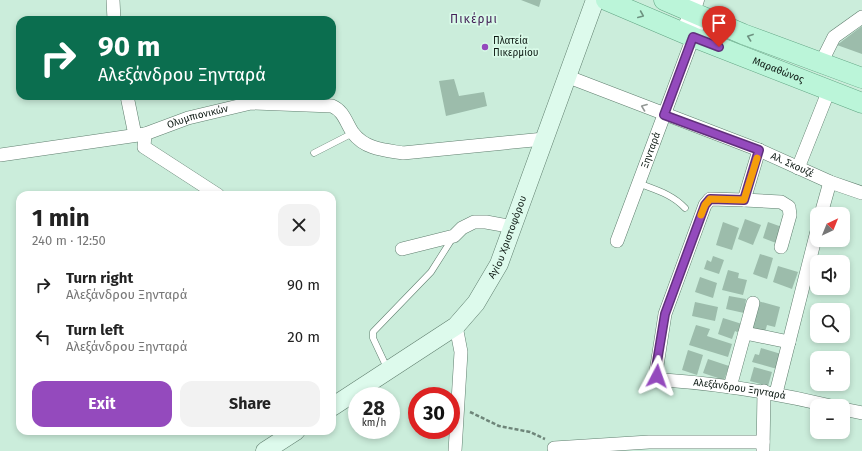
<!DOCTYPE html>
<meta charset="utf-8">
<style>
:root{--surface:#fff;--page:#f2f2f2;--text:#222;--muted:#767676;--accent:#944abd}
body{margin:0;font-family:"Fira Sans",sans-serif;background:var(--page);color:var(--text);height:100vh;display:flex;flex-direction:column;font-size:15px;white-space:nowrap}
*{box-sizing:border-box;margin:0}
p{font-size:13px;color:var(--muted)}
.icon{flex:none;width:22px;height:22px;fill:none;stroke:currentColor;stroke-width:2;stroke-linecap:round;stroke-linejoin:round}
.map{position:relative;flex:1;overflow:hidden}
.details{position:absolute;left:16px;top:191px;width:320px;height:244px;display:flex;flex-direction:column;background:var(--surface);border-radius:12px;box-shadow:0 2px 6px #0003}
.details>*{flex:none}
.banner{position:absolute;left:16px;top:16px;width:320px;height:84px;border-radius:12px;box-shadow:0 2px 6px #0003;background:#0b6e4f;color:#fff;overflow:hidden}
.needle{width:26px;rotate:43deg}
.tools{position:absolute;left:810px;top:207px;display:grid;gap:8px}
.tools a{display:grid;place-items:center;width:40px;height:40px;border-radius:8px;background:var(--surface);box-shadow:0 2px 6px #0003;font-size:20px}
.speed{position:absolute;left:348px;top:387px;display:flex;gap:8px;font-size:20px;font-weight:700;text-align:center}
.speed>*{display:grid;place-content:center;width:52px;height:52px;border-radius:50%;background:var(--surface);box-shadow:0 2px 6px #0003;line-height:1}
.speed small{font-size:10px;font-weight:400}
.speed .limit{border:6px solid #d22;background:#fff;color:#111}
.pin{position:absolute;display:grid;place-items:center;width:34px;height:34px;color:#fff;margin:-41px -17px;border-radius:50% 50% 50% 0;rotate:-45deg;box-shadow:0 0 4px #0007}
.pin .icon{rotate:45deg}
.me{position:absolute;width:44px;margin:-22px;rotate:4deg;stroke-linejoin:round;filter:drop-shadow(0 0 3px #0008)}
.turn{display:flex;align-items:center;gap:14px;height:84px;padding:0 16px;font-size:18px}
.turn .icon{width:52px;height:52px;stroke-width:2.5}
.turn b{display:block;font-size:28px;line-height:34px}
.round{display:grid;place-items:center;flex:none;width:42px;height:42px;border-radius:12px;background:var(--page)}
.overview{display:flex;align-items:center;justify-content:space-between;height:68px;padding:0 16px}
h1{font-size:24px;font-weight:700;line-height:30px}
.action{display:flex;gap:8px;margin-top:auto;padding:8px 16px}
.action a{flex:1;height:46px;border-radius:12px;background:var(--accent);color:#fff;font-size:16px;font-weight:700;line-height:46px;text-align:center}
.action a+a{background:var(--page);color:var(--text)}
ul{padding:0;list-style:none}
li{display:flex;align-items:center;gap:12px;height:52px;padding:0 16px}
li div{flex:1}
li b{display:block;font-size:15px}
li em{font-style:normal}
.map>svg:first-child{display:block}
</style>
<div class="map">
<svg width="862" height="451" viewBox="0 0 862 451">
<rect width="100%" height="100%" fill="#cbeddb"/>
<g fill="#9cbcab">
<path d="M521,0H541L539,7Z"/>
<path d="M862,26V54L837,45Z"/>
<path d="M454,79L459,96L484,92L487,106L446,116L439,81Z"/>
<path d="M745,219L761,225L753,245L738,239Z"/>
<path d="M723,222L739,228L732,250L716,245Z"/>
<path d="M768,222L782,227L776,243L763,238Z"/>
<path d="M760,254L773,258L767,279L753,274Z"/>
<path d="M713,256L724,260L719,274L704,269L707,260L711,262Z"/>
<path d="M778,266L798,272L792,289L773,282Z"/>
<path d="M728,270L739,273L738,278L747,280L743,295L722,290Z"/>
<path d="M700,277L717,283L713,298L695,292Z"/>
<path d="M729,296L746,299L744,313L726,309Z"/>
<path d="M758,301L780,307L775,327L767,325L765,332L751,328Z"/>
<path d="M695,302L718,307L715,321L692,316Z"/>
<path d="M723,318L742,324L739,333L735,331L732,339L718,334Z"/>
<path d="M696,325L710,329L707,336L732,344L728,357L689,345Z"/>
<path d="M761,348L781,354L777,369L752,362L755,354L759,355Z"/>
<path d="M688,350L703,355L697,375L682,370Z"/>
<path d="M708,359L729,366L724,380L703,373Z"/>
<path d="M754,367L772,372L768,386L750,381Z"/>
</g>
<g fill="none" stroke-linecap="round" stroke-linejoin="round">
<g stroke="#607f6f" stroke-width="7">
<g id="service">
<path d="M314,153L353,133"/>
<path d="M638,183C656,190 672,194 685,208"/>
<path d="M388,370L373,338V332L431,272L452,239"/>
</g>
</g>
<g stroke="#607f6f" stroke-width="14">
<g id="minor">
<path d="M113,0L114,20"/>
<path d="M821,63L834,37L862,17"/>
<path id="s1" d="M566,76L759,150L830,182L862,193"/>
<path d="M127,96L135,135"/>
<path d="M145,134L144,147L218,195"/>
<path id="s2" d="M759,150L744,200L710,199L705,205L665,314L656,372L660,379L664,380C721,384 776,393 831,406"/>
<path id="s3" d="M0,155L145,134L188,118L251,103L332,106C344,111 346,123 353,133C365,149 384,150 403,153L544,139"/>
<path d="M798,168L829,90"/>
<path d="M744,200L781,202L789,207L790,215L781,247"/>
<path d="M821,214L830,182"/>
<path id="s4" d="M617,241L701,16"/>
<path d="M402,249L454,236L462,228L474,222H486L513,227"/>
<path d="M745,333L789,342"/>
<path d="M730,387L753,303"/>
<path d="M776,393L817,231"/>
<path d="M843,409L862,413"/>
<path d="M554,448L649,442H763"/>
<path d="M763,450L764,391"/>
<path d="M455,451L461,352L456,326"/>
</g>
</g>
<g stroke="#607f6f" stroke-width="17">
<path id="tertiary" d="M684,33L696,0"/>
</g>
<g stroke="#607f6f" stroke-width="19">
<g id="secondary">
<path id="s5" d="M332,407L456,326L476,303L499,264L595,0"/>
<path d="M265,451L296,431"/>
</g>
</g>
<g stroke="#61a483" stroke-width="21">
<g id="primary">
<path id="s6" d="M606,0L693,37L862,103"/>
<path d="M664,0L743,34L862,78"/>
</g>
</g>
<path stroke="#6e8579" stroke-width="2.5" stroke-dasharray="4 2" stroke-linecap="butt" d="M470,412L499,426L530,432L545,439"/>
<use href="#service" stroke="#fff" stroke-width="6"/>
<use href="#minor" stroke="#fff" stroke-width="13"/>
<use href="#tertiary" stroke="#fff" stroke-width="16"/>
<use href="#secondary" stroke="#ddfaec" stroke-width="18"/>
<use href="#primary" stroke="#bbf5d9" stroke-width="20"/>
</g>
<defs><path id="oneway-chevron" d="M-2-3.5L2.5 0L-2 3.5" fill="none" stroke-width="1.6" stroke-linecap="round" stroke-linejoin="round"/></defs>
<g stroke="#6d9280">
<use href="#oneway-chevron" transform="translate(641 15) rotate(23)"/>
<use href="#oneway-chevron" transform="translate(750 37) rotate(-160)"/>
</g>
<use stroke="#939895" href="#oneway-chevron" transform="translate(644 107) rotate(-159)"/>
<g fill="none" stroke-linecap="round" stroke-linejoin="round">
<g stroke="#60307b" stroke-width="10">
<path id="route" d="M657,376L656,368L665,314L705,205L710,199L744,200L759,150L664,115L693,37L719,47"/>
</g>
<use href="#route" stroke="#944abd" stroke-width="7"/>
<path stroke="#f59e0b" stroke-width="7" d="M701,215L705,205L710,199L744,200L757,158"/>
</g>
<circle fill="#944abd" stroke="#d9fae8" stroke-width="1.5" cx="485" cy="47" r="4"/>
<g text-anchor="middle" dominant-baseline="central" stroke-width="3.5" stroke-linejoin="round" paint-order="stroke">
<g font-size="10" fill="#0e1a14" stroke="#d9fae8" text-anchor="start">
<text x="493" y="41">Πλατεία<tspan x="493" dy="12">Πικερμίου</tspan></text>
</g>
<g font-size="10" fill="#0e1a14" stroke="#d9fae8">
<text stroke="none"><textPath href="#s6" startOffset="186">Μαραθώνος</textPath></text>
<text stroke="none"><textPath href="#s3" startOffset="202">Ολυμπιονικών</textPath></text>
<text stroke="none"><textPath href="#s4" startOffset="97">Ξηνταρά</textPath></text>
<text stroke="none"><textPath href="#s1" startOffset="243">Αλ. Σκουζέ</textPath></text>
<text stroke="none"><textPath href="#s5" startOffset="252">Αγίου Χριστοφόρου</textPath></text>
<text stroke="none"><textPath href="#s2" startOffset="357">Αλεξάνδρου Ξηνταρά</textPath></text>
</g>
<g font-size="12" letter-spacing="1" fill="#442158" stroke="#d9fae8">
<text x="474" y="19">Πικέρμι</text>
</g>
</g>
</svg>
<div class="tools">
<a><svg class="needle" viewBox="-14 -14 28 28"><path d="M0-13l5 13h-10z" fill="#e53935"/><path d="M0 13l5-13h-10z" fill="#767676"/></svg></a>
<a><svg class="icon" aria-label="sound" viewBox="0 0 24 24"><path d="M4 9h4l5-4v14l-5-4H4zM17 9q2 3 0 6"/></svg></a>
<a><svg class="icon" aria-label="search" viewBox="0 0 24 24"><circle cx="10" cy="10" r="6"/><path d="M15 15l6 6"/></svg></a>
<a>+</a>
<a>−</a>
</div>
<div class="speed"><div>28<small>km/h</small></div><div class="limit">30</div></div>
<div class="pin" style="left:719px;top:47px;background:#d93025"><svg class="icon" aria-label="arrive" viewBox="0 0 24 24"><path d="M6 21V4h12l-3 4 3 4H6"/></svg></div>
<svg class="me" style="left:657px;top:376px" viewBox="-20 -20 40 40"><path d="M0-17L14 15 0 8-14 15z" fill="#944abd" stroke="#fff" stroke-width="4"/></svg>
<div class="banner">
<div class="turn"><svg class="icon" aria-label="right" viewBox="0 0 24 24"><path d="M7 20v-9h11M14 6l5 5-5 5"/></svg><div><b>90 m</b>Αλεξάνδρου Ξηνταρά</div></div>
</div>
<section class="details">
<div class="overview"><div><h1>1 min</h1><p>240 m · 12:50</p></div><a class="round"><svg class="icon" aria-label="close" viewBox="0 0 24 24"><path d="M6 6l12 12M18 6L6 18"/></svg></a></div>
<ul>
<li><svg class="icon" aria-label="right" viewBox="0 0 24 24"><path d="M7 20v-9h11M14 6l5 5-5 5"/></svg><div><b>Turn right</b><p>Αλεξάνδρου Ξηνταρά</p></div><em>90 m</em></li>
<li><svg class="icon" aria-label="left" viewBox="0 0 24 24"><path d="M17 20v-9H6M10 6l-5 5 5 5"/></svg><div><b>Turn left</b><p>Αλεξάνδρου Ξηνταρά</p></div><em>20 m</em></li>
</ul>
<div class="action"><a>Exit</a><a>Share</a></div>
</section>
</div>
